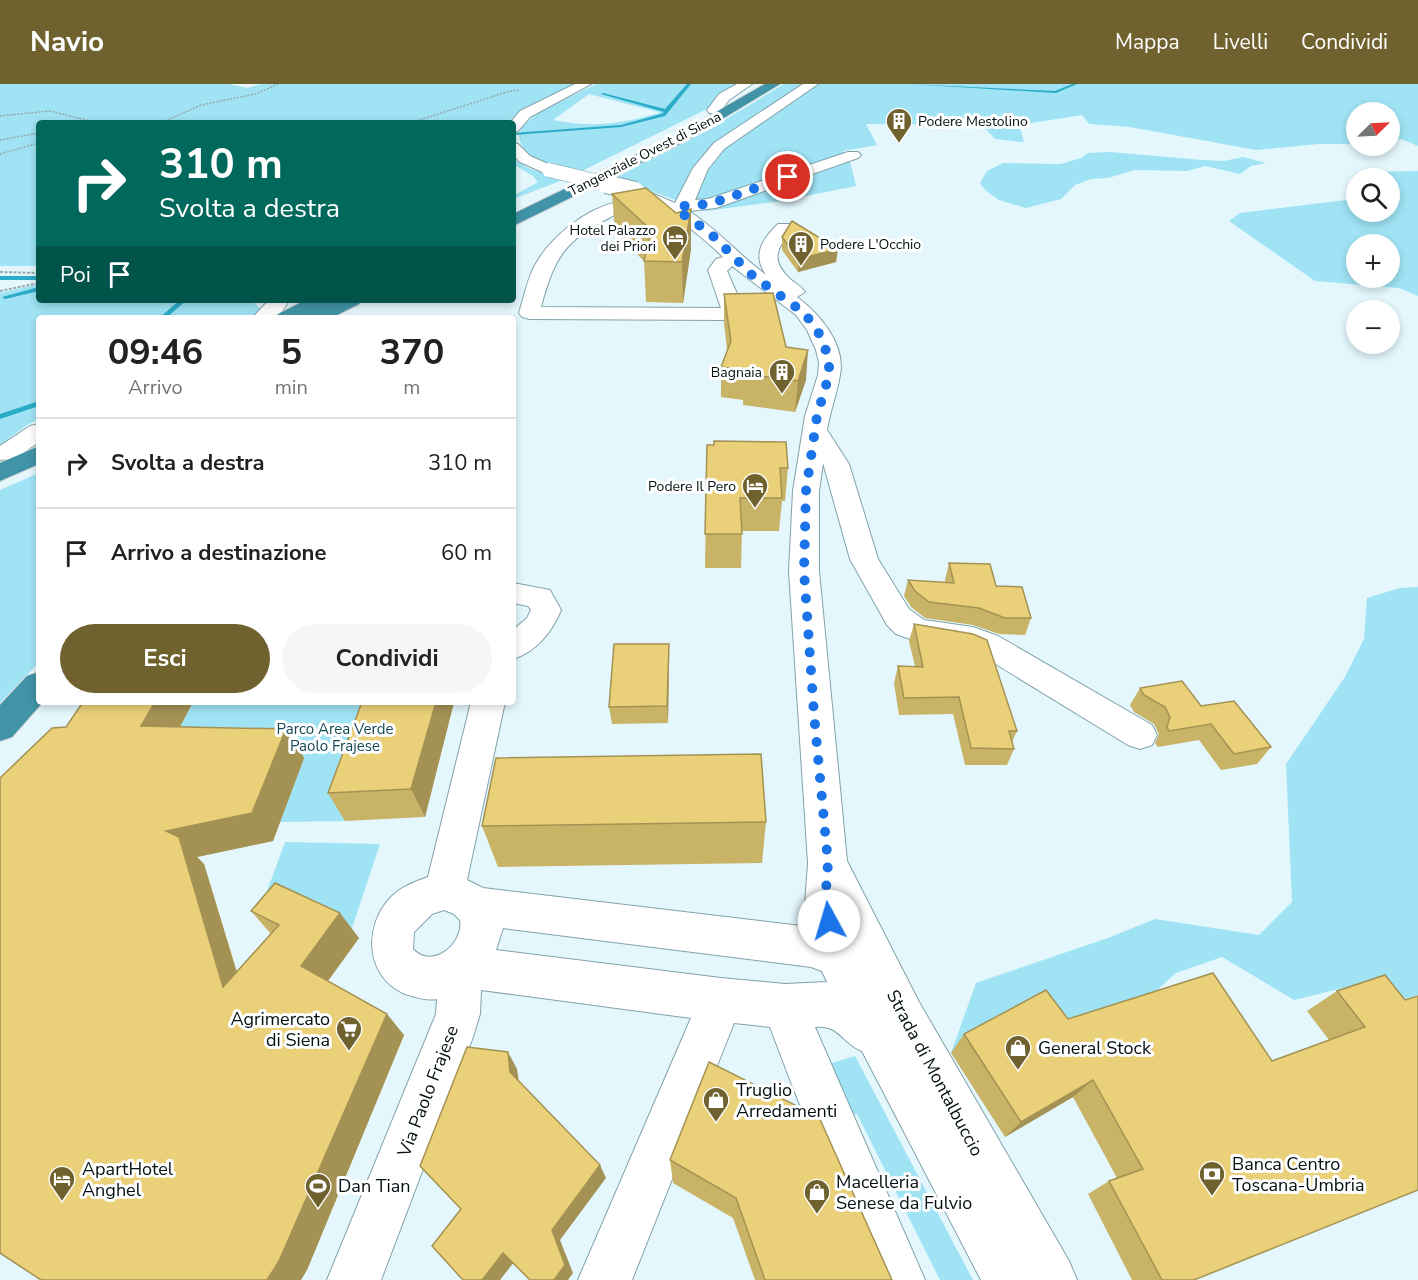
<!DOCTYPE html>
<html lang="it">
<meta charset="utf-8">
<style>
:root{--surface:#fff;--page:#f6f6f6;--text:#222;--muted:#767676;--line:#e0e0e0;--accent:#70622f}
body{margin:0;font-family:"Nunito Sans",sans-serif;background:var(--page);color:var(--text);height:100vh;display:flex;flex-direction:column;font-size:22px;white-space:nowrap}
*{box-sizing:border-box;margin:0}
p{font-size:20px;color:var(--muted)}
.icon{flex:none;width:33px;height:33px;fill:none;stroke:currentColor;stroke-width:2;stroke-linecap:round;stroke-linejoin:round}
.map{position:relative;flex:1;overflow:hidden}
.side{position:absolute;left:36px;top:231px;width:480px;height:390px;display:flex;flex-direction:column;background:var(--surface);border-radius:6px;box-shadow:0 3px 9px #0003}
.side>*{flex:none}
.hud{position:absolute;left:36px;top:36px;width:480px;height:183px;border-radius:6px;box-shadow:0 3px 9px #0003;background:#00695c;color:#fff;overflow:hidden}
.needle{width:39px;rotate:66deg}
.controls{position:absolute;left:1346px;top:18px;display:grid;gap:12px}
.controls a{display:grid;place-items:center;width:54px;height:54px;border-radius:50%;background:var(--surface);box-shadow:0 3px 9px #0003;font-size:30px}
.pin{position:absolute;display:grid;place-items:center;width:51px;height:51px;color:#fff;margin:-26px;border:3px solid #fff;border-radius:50%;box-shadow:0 2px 6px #0007}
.me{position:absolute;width:66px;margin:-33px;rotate:354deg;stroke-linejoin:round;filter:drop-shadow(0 0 4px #0008)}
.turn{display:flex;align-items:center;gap:21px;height:126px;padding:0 24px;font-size:27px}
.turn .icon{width:78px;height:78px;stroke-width:2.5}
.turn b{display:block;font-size:42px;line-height:51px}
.then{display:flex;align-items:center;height:57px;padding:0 24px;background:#0003;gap:12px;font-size:22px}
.eta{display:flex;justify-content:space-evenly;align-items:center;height:102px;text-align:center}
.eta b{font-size:36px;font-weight:700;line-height:42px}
.button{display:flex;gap:12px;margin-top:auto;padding:12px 24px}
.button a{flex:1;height:69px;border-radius:36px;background:var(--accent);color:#fff;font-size:24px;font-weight:700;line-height:69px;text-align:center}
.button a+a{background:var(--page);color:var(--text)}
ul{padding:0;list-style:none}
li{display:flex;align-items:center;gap:18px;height:90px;padding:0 24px;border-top:2px solid var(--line)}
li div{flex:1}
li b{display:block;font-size:22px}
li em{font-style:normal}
header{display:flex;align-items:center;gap:36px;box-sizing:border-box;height:84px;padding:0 30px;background:var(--accent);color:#fff}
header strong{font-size:28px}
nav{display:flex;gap:33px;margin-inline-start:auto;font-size:21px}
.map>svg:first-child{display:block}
</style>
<header>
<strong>Navio</strong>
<nav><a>Mappa</a><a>Livelli</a><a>Condividi</a></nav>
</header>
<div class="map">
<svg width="1418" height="1196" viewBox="0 0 1418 1196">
<rect width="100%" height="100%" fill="#e3f7fd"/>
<g fill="#9fe3f4" fill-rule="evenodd">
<path d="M0,0H229L247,4L261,0H575L518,28L507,39H39V182H0Z"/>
<path d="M596,0H741L709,24L578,89C558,83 521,77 519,51L523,42L538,29ZM589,10L659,28V29C619,40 593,44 553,36Z"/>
<path d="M784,0H1418V62L1401,55L1389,57V28H1356V60H1318L1256,66L1130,43L1089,40L1082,31L1019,41L1024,58L995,55L982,41L866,40L877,61L843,67L850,77L856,102L781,117L706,127L640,103L610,96L728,34Z"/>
<path d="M1110,68L1202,76L1224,77L1243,73L1266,79L1251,82L1240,90L1205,82L1187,87L1135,86L1108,94L1091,95L1075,101L1061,115L1026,124L999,116L986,107L980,99L987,87L1003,79L1060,80L1081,74L1088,69Z"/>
<path d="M513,75L528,84L563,96L513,115V112L538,98L533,92L513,80Z"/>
<path d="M1418,87V212L1399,204L1315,197L1229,137L1240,129L1346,116H1356V128H1389V116H1401L1389,109V94H1371L1364,88ZM1389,160V194H1356V160Z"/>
<path d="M39,200V216H251L263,227L253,234H39V335L27,341L0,361V209Z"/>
<path d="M39,389V578L0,619V406Z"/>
<path d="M1418,503V911L1375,923L1343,904L1294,916L1222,873L1176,889L1134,927L1068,949L1030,926L951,969L976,899L1108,854L1155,835L1259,851L1292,818L1286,680L1345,593L1364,555L1367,514L1400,504Z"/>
<path d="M193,618H387L345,737L280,738L303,674L165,671Z"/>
<path d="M285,758L380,760L350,850L266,810Z"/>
<path d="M855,972L973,1196H940L857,1030L845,1033L825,981Z"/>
</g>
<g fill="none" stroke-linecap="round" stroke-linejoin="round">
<g fill="#2aabc7" fill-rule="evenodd">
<path d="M687,0H691L665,32L621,43L513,51V49L621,41L661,30L664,28L601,10L603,9L665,25Z"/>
<path d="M908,0L1055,7L1072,0H1077L1056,9Z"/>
<rect x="0" y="192" width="39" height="4"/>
<path d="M39,203V207L5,215L2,213Z"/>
<path d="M180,216H187L166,234H159Z"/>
<path d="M39,317V322L0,335V330Z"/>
</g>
<g stroke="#82a2ab" stroke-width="2">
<g id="minor">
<path d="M575,0H591L530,33L518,47L513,48V39H510L520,27Z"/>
<path d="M737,0H752L729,16L719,29H709L707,26L719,10Z"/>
<path d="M803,0H818L724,65L708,85L695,116L708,115L848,68H858L861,71L858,74L716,124L689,127C717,145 739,171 766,191C752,171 762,155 778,140H790L793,144C779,163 768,174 790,195C795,199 801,202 805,208L797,213C820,230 846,261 840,291C837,310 830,327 827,346L849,380L878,475L909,525L924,536L973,543L998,552L1152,641L1157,651L1152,661L1140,665L1128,661L976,568L968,565L910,555L896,550L887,541L850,475L823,379L819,407V487L847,777L919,918L1069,1177L1077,1196H981L862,967C841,959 841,941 815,943L925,1196H871L792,1001L770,943L734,939L632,1196H578L691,934L481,906L480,930L473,953L381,1196H327L436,930L437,915C427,917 415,913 405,910C365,893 363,842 391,813C401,803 414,798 428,793L471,618H505L467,796L483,804L810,843L805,820L808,779L789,487L793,407L805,332L818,291L819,279L816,266L807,246L796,231L732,182L727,187L743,223L734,234L727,236L529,235L522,233L519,229C524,213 527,196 535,181C550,154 584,126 614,119L620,120L622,124L620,128C568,155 556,166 541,223L721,224L708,186L716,175L723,173C690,141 671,130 629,110L627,107L635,102L675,119L693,84L714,59ZM444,826L454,830L460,836C464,860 432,886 413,865L414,848L432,830ZM503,844L811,883L822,887L827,898L785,900L721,894L496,866Z"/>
<path d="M513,59L518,60L530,72L555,83L557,86L549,91L520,78L513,71Z"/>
<path d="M269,216H289C280,235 271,234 252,234Z"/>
<path d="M39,340V358L14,375L0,376V362L30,342Z"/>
<path d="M513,499L550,506L561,526C552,548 536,568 513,575V546L527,534L531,526L528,522L513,519Z"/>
</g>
</g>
<g stroke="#d2d4d4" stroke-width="2">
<g id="highway">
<path d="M765,0H780L684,58L513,142V130L674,52Z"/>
<path d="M306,216H332L330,219L336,216H362L359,220L331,234H305L307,231L301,234H275L278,230Z"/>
<path d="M39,362V380L0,397V379Z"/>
<path d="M39,588V618H43L12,653L0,657V621L27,592Z"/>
</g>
</g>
<g stroke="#97a8ad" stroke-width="1.5" stroke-dasharray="2 1.5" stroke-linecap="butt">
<path d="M0,32L50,27L98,39"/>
<path d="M161,39L201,21L256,10L278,0"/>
<path d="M410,39L510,7L521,6"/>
<path d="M0,56L39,49"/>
<path d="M0,70L39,59"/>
</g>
<g stroke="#97a8ad" stroke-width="2" stroke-dasharray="3 1.5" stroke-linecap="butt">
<path d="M0,188L39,189"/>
<path d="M0,207L39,199"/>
</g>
<use href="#minor" fill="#fff" fill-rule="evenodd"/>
<use href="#highway" fill="#4193a7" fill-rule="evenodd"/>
<g stroke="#82a2ab" stroke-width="15" stroke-linecap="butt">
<path id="minor-bridge-far1" d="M549,86L612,101"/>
</g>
<g stroke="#82a2ab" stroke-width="20" stroke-linecap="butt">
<path id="minor-bridge" d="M606,100L635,107"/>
</g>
<use href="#minor-bridge-far1" stroke="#fff" stroke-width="14"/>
<use href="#minor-bridge" stroke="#fff" stroke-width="18"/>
</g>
<g fill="#c9b367">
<path d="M612,110L676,129L691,125V165L683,219L646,218L644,177L615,148Z"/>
<path d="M782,153L838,165L836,178L798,188L782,166Z"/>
<path d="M724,210L786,263L806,296L795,328L743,321V316L721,313V283L727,266L724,239Z"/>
<path d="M707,361L788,384L785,417H782L779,447H742L741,484H705Z"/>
<path d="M949,479L996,502L1031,534L1025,551L999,550L973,541L925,534L911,523L904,512L908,496L945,499V496Z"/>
<path d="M914,540L1017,647L1012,658L1014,665L1007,681H965L953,630L899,631L894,599L898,582H915L909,557Z"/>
<path d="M669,577L668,639L612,640L609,623Z"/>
<path d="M1140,604L1201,622L1271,663L1257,680L1221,686L1199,656L1158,663L1155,659L1159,650L1154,640L1134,628L1130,621Z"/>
<path d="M83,618H193L180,643L286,645L304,674L273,757L197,773L204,780L237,888L271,850L251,827L359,854L328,897L404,951L307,1186L66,643Z"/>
<path d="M454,618L425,733L345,737L328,709Z"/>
<path d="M766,738L762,779L498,783L482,742Z"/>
<path d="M1337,907L1405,916L1194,1196H1132L1088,1110L1109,1097L1117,1094L1073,1013L1005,1053L951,969L964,950L1068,935L1272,977L1329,956L1307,927Z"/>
<path d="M670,1076L892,1196H755L733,1134L673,1099Z"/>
</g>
<g fill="#a49254">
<path d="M691,125V165L683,219L682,178Z"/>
<path d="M838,165L836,178L798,188L799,175Z"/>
<path d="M808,266L806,296L795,328L798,297Z"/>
<path d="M669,560V577L668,639L667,622Z"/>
<path d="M155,618H193L165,671L141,642Z"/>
<path d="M436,618H454L425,733L411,705Z"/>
<path d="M286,645L304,674L273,757L197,773L204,780L248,926L223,903L166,747Z"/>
<path d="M340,829L359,854L322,905L301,882Z"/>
<path d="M387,930L404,951L307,1186L301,1196H267Z"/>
<path d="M508,968L517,985L520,1004L510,988Z"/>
<path d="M1093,996L1073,1013L1005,1053L1021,1038Z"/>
<path d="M600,1081L606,1094L560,1156L573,1189L568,1196H554L552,1146Z"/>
<path d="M503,1169L514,1178L500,1196H482Z"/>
</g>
<g fill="#ead078" stroke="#a49254" stroke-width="1.5">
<path d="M646,104L676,129L691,125L682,178L644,177L651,146L612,110Z"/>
<path d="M792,137L838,165L799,175L782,153Z"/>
<path d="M773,209L786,263L808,266L798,297L744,290L745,286L721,283L731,257L724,210Z"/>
<path d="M714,357L786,358L788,384H780L782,414H740L742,450H705L707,361H714Z"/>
<path d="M949,479L990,480L996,502L1022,503L1031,534H1005L979,524L929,518L915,507L908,496L954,499Z"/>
<path d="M914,540L973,550L987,556L1017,647H1009L1014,665L971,664L959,613L904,614L898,582L923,583Z"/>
<path d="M614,560H669L667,622L609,623Z"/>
<path d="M1182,597L1201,622L1234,617L1271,663L1234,670L1211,640L1169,647L1167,643L1170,633L1165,623L1144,611L1140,604Z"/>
<path d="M83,618H155L141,642L286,645L252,729L166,747L179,753L223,903L279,841L251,827L275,799L340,829L301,882L387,930L279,1177L267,1196H41L0,1169V694L52,644L66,643Z"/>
<path d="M362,618H436L411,705L328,709Z"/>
<path d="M761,670L766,738L482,742L496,674Z"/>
<path d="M1213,889L1272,977L1365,943L1337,907L1385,891L1405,916L1418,912V1106L1194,1196H1162L1109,1097L1143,1085L1093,996L1021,1038L964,950L1046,906L1068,935Z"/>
<path d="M467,963L508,968L510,988L600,1081L552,1146L565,1181L554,1196H530L503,1169L482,1196H463L432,1162L461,1125L420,1082Z"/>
<path d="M709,978L819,1033L892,1196H765L736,1114L670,1076Z"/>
</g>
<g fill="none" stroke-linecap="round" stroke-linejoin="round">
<path stroke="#1a73e8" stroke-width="10" stroke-dasharray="0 18" d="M788,93L710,120L683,122L677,126L709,148L753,192L803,228L817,245L829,274V291L817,332L806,407L804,487L814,630L828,779L825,820L829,837"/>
</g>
<defs>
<g id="building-pin" transform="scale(1.35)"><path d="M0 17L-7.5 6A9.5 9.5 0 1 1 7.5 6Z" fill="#70622f" stroke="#fff"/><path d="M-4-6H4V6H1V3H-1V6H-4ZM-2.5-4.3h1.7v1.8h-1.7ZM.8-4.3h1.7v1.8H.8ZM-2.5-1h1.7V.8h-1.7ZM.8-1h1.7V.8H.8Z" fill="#fff"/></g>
<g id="hotel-pin" transform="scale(1.35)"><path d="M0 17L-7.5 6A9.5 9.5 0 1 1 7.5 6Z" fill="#70622f" stroke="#fff"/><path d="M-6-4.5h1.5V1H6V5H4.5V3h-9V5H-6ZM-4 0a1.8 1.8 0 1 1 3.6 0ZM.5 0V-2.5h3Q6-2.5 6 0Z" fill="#fff"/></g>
<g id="supermarket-pin" transform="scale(1.35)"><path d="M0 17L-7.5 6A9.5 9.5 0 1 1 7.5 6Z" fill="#70622f" stroke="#fff"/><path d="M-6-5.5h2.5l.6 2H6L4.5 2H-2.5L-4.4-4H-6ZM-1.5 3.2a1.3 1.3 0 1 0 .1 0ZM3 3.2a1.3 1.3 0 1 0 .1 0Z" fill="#fff"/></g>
<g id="shop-pin" transform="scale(1.35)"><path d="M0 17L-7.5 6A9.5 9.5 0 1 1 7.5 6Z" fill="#70622f" stroke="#fff"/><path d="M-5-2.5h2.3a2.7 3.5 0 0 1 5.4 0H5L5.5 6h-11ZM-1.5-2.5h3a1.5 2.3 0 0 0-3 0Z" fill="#fff"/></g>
<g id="bank-pin" transform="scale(1.35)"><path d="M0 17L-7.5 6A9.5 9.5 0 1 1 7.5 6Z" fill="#70622f" stroke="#fff"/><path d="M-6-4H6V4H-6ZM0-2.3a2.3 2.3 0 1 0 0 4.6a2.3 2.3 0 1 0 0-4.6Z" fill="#fff"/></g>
<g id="stadium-pin" transform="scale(1.35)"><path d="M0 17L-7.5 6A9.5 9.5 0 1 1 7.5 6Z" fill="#70622f" stroke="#fff"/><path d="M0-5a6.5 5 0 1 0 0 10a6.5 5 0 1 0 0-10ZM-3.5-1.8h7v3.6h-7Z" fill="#fff"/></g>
</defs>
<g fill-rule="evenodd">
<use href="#building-pin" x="899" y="37"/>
<use href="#hotel-pin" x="675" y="154"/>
<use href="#building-pin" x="801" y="160"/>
<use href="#building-pin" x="782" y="288"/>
<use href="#hotel-pin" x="755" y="402"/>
<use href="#supermarket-pin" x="349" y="945"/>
<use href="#shop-pin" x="1018" y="964"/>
<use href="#shop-pin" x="716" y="1016"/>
<use href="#bank-pin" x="1212" y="1090"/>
<use href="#hotel-pin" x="62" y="1095"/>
<use href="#stadium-pin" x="318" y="1102"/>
<use href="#shop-pin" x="817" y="1108"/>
</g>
<g text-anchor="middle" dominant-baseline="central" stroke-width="6" stroke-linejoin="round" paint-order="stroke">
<g font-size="14" fill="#040f12" stroke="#fff" text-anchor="end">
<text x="918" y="37" text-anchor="start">Podere Mestolino</text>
<text x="656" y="146">Hotel Palazzo<tspan x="656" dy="16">dei Priori</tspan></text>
<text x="820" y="160" text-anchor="start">Podere L'Occhio</text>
<text x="762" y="288">Bagnaia</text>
<text x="736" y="402">Podere Il Pero</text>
</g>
<g font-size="14" fill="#040f12" stroke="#fff">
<text transform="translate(645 70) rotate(-27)">Tangenziale Ovest di Siena</text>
</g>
<g font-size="15" fill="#154955" stroke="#fff">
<text x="335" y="645">Parco Area Verde<tspan x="335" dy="17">Paolo Frajese</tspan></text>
</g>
<g font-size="18" fill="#040f12" stroke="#fff" text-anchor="start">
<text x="330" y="935" text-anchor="end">Agrimercato<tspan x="330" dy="21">di Siena</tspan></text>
<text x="1038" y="964">General Stock</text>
<text x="736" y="1006">Truglio<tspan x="736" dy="21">Arredamenti</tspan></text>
<text x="1232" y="1080">Banca Centro<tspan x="1232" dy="21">Toscana-Umbria</tspan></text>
<text x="82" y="1085">ApartHotel<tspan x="82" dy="21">Anghel</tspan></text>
<text x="836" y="1098">Macelleria<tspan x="836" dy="21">Senese da Fulvio</tspan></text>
<text x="338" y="1102">Dan Tian</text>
</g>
<g font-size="18" fill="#040f12" stroke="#fff">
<text transform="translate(935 989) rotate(62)">Strada di Montalbuccio</text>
<text transform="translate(428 1007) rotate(-69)">Via Paolo Frajese</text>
</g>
</g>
</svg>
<div class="controls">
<a><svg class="needle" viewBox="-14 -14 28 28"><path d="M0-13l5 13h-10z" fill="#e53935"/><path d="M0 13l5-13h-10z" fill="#767676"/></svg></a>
<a><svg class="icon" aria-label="search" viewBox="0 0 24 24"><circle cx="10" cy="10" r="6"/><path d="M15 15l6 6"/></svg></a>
<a>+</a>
<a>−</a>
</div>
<div class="pin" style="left:788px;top:93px;background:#d93025"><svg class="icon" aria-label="arrive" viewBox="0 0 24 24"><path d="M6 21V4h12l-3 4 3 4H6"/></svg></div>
<svg class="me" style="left:829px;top:837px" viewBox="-20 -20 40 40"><circle r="19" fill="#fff"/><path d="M0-13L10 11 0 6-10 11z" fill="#1a73e8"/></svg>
<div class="hud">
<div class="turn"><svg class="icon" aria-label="right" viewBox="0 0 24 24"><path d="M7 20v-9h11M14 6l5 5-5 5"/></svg><div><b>310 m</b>Svolta a destra</div></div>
<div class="then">Poi<svg class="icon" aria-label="arrive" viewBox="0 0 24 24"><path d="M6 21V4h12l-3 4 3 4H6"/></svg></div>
</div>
<section class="side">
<div class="eta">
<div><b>09:46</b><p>Arrivo</p></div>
<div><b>5</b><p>min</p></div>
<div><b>370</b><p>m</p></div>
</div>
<ul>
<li><svg class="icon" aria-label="right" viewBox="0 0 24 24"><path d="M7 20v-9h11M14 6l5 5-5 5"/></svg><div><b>Svolta a destra</b></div><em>310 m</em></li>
<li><svg class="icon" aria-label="arrive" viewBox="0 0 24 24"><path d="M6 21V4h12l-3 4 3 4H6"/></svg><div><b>Arrivo a destinazione</b></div><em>60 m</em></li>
</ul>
<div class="button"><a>Esci</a><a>Condividi</a></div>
</section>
</div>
